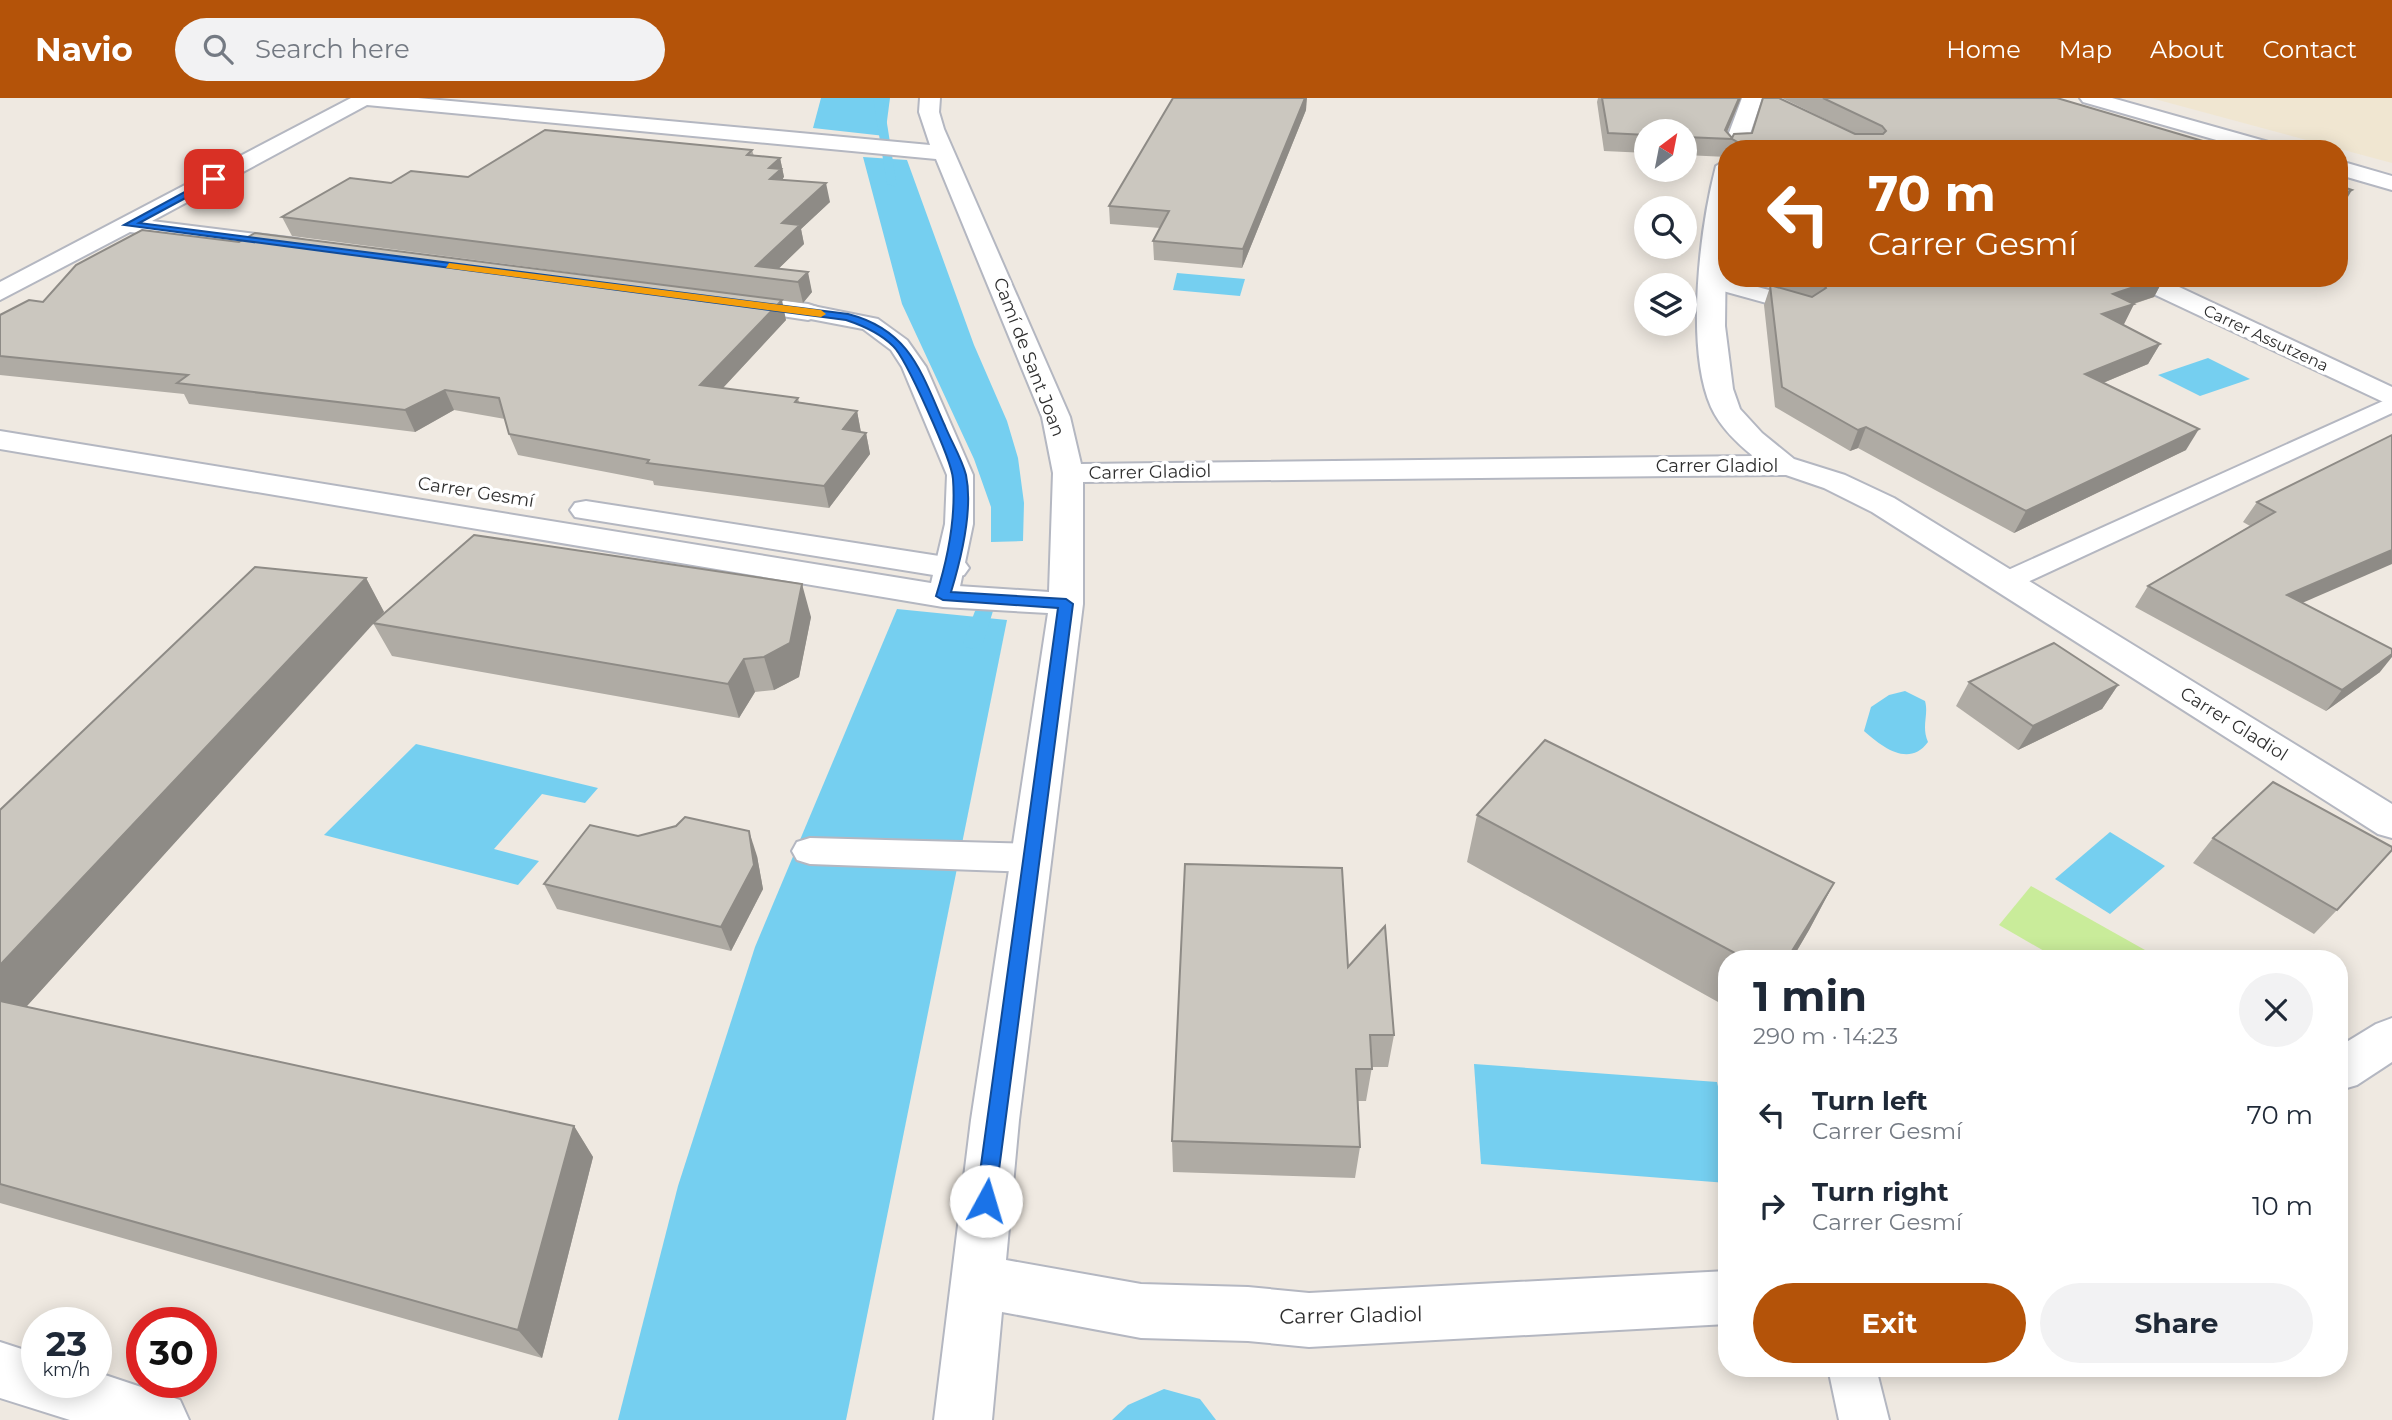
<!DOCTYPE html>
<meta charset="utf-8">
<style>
:root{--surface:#fff;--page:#f2f2f3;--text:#1f2937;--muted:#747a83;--accent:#b45309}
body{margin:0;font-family:Montserrat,sans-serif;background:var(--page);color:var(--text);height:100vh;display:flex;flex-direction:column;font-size:26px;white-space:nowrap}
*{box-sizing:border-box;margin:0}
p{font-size:23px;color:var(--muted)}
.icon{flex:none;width:38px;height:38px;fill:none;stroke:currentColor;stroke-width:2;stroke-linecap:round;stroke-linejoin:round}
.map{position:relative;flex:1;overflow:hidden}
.drawer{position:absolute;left:1718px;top:852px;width:630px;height:427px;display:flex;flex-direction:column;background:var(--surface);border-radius:28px;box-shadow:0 4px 18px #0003}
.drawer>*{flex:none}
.banner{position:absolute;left:1718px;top:42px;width:630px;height:147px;border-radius:28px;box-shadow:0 4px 18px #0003;background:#b45309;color:#fff;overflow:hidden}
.needle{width:46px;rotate:32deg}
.fabs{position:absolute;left:1634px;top:21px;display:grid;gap:14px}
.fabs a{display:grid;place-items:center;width:63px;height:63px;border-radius:50%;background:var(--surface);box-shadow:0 4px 18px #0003;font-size:35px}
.speed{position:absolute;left:21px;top:1209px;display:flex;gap:14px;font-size:35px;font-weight:700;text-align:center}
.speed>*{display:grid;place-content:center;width:91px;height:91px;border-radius:50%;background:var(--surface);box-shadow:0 4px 18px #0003;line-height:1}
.speed small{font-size:18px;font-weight:400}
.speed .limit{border:10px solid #d22;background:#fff;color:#111}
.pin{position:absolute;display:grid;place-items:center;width:60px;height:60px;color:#fff;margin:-30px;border-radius:14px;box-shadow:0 4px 10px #0006}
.me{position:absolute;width:77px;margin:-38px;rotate:6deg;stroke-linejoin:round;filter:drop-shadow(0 0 5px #0008)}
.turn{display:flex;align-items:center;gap:24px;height:147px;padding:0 35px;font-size:32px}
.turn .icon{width:91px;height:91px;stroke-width:2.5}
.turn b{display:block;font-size:49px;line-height:60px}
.round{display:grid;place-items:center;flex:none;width:74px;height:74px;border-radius:37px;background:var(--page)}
.summary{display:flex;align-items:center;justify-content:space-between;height:119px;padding:0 35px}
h1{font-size:42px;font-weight:700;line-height:52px}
.button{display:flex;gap:14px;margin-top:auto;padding:14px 35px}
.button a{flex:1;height:80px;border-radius:42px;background:var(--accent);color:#fff;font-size:28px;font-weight:700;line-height:80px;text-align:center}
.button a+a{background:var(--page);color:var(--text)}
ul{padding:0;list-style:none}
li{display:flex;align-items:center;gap:21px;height:91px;padding:0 35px}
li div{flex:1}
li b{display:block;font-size:26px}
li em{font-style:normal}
header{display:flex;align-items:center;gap:42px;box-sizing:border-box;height:98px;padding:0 35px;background:var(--accent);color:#fff}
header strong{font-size:33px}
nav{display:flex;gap:38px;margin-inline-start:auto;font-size:24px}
.search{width:490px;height:63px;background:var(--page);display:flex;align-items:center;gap:18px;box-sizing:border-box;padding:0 24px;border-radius:38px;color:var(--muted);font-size:26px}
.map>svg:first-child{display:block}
</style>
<header>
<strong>Navio</strong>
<div class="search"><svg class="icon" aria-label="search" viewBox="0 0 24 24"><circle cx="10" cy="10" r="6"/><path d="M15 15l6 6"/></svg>Search here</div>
<nav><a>Home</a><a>Map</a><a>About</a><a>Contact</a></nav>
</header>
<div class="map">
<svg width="2392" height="1322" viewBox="0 0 2392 1322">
<rect width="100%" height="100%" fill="#efe9e1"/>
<path fill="#f0e6d1" d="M2151,0H2392V65L2340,51Z"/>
<path fill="#c9ec9a" d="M2031,788L2161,861H2058L1999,827Z"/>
<g fill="#75cff0">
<path d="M821,0H890L885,38L813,30Z"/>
<path d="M863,59L907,62L974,247L1007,323L1018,360L1024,405L1023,443L991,444V409L974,361L902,206Z"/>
<path d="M1177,175L1245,181L1240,198L1173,192Z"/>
<path d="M2208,260L2250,281L2200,298L2158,277Z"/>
<path d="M897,511L1007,522L846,1322H618L678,1088L755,849Z"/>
<path d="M1905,593L1925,603C1929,617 1921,628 1928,644C1909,670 1882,649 1864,633L1871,609L1889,597Z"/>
<path d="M416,646L598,690L585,705L542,696L494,751L539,763L518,787L324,737Z"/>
<path d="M2110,734L2165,768L2110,816L2055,781Z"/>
<path d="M1474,966L1717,984L1727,1030V1085L1481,1066Z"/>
<path d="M1164,1291L1200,1301L1216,1322H1112L1128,1307Z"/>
</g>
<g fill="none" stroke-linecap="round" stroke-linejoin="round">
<g fill="#75cff0" fill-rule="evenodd">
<path d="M873,0H883L897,89L887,86Z"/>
<path d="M984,507L993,513L983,545L973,551L966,549L963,545L975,513Z"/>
</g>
<g stroke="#b4b7c1" stroke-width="4">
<g id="lane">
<path d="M1713,177L1814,204L1817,209L1806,216L1705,188L1702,183L1705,178Z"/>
<path d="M808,207L878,221L907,242L926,269L973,377V426L958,498L953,504L943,507L933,504L928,498L945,426L947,377L902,269L891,252L863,231L800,219L797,214L800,209Z"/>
<path d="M2392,299V315L2017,489L2007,492L1997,489L1993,483L1997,477Z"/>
<path d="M810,740L1033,746L1046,750L1051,760L1046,770L1033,774L810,766L797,762L792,753L797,744Z"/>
<path d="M1828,1270H1876L1889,1322H1839Z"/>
</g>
</g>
<g stroke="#b4b7c1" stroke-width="4">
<g id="street">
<path d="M351,0H418L930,47L919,14L920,0H940L939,14L944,31L1070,319L1081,366L1753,358C1737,345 1720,329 1711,309C1685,250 1700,129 1716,68L1727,62L1725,228L1733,291L1740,311L1762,335L1794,361L1845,377L1894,400L2392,706V740L2378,736L1872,414L1824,390L1786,377L1083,384V506L1019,1022L1006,1162L1141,1186L1248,1189L1309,1195L1727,1173V1226L1309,1249L1248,1243L1141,1240L1002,1214L992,1322H934L971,1022L1048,515L943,509L0,351V333L943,487L1049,494L1053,375L1042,319L936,61L367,7L152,123L297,141L305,143L309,148L305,153L297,155L130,134L0,202V184Z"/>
<path d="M1742,0H1762L1745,51H1727V55L1723,51Z"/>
<path d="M2080,0H2112L2279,47L2282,51H2248L2083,4Z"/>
<path d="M2340,63L2392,78V92L2340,77Z"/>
<path d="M2127,180H2160L2392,289V308L2130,185Z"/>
<path d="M731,196L808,206L817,209L821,214L817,219L808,222L722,209L718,204L722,199Z"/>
<path d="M586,403L952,460L964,463L969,470L964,477L952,480L575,419L570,412L575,405Z"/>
<path d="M2392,920V964L2357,987L2340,992V948L2376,926Z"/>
<path d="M0,1244L37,1256V1284H96V1274L180,1302L189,1322H70L0,1300Z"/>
</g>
</g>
<use href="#lane" fill="#fff" fill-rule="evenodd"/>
<use href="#street" fill="#fff" fill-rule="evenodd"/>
</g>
<g fill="#afaba4">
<path d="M1598,0H1741L1727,34L1732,40L1856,36L1782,0H2057L2230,51H1727V59L1685,57V33H1647V55L1604,53L1597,4Z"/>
<path d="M1306,12L1242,170L1154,162L1153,143L1160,130L1110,126L1109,108Z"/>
<path d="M752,52L754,58L780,60L784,79L783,80V82L830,104L801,131L804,146L779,170L812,194L803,205L292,138L282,119L391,85L468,79Z"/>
<path d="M1764,180H2164L2154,199L2134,206L2124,226H2123L2160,246L2148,266L2103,285L2186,352L2014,435L1858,350L1850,353L1775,309L1764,207L1770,189L1762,187Z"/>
<path d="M2166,180H2194L2180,187Z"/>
<path d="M43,204L786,222L723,290L798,300L799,304L857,313L861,334L866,335L870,356L829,410L654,387L653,383L518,357L509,336L505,321L454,312L415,334L189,306L184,296L0,277V217Z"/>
<path d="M2392,337L2302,505L2380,574L2326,613L2135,509L2148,488L2250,428L2243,424L2257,404Z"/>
<path d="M366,480L384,514L376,522L811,519L799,579L774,592L755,594L739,620L392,558L373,525L26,909L574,1028L593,1059L542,1260L0,1105V712Z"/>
<path d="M1969,584L2118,587L2102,611L2018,652L1956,608Z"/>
<path d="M1477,717L1834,785L1809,832L1792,861H1727V909L1467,764Z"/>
<path d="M638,738L757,758L763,791L731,853L557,811L544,786Z"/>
<path d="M2213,740L2337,812L2314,836L2193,765Z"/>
<path d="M1348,869L1394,937L1388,969H1372L1366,1003H1358L1360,1049L1355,1080L1173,1074L1172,1043Z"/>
</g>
<g fill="#8e8b86">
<path d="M1305,0H1307L1306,12L1242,170L1243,151Z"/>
<path d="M1739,0H1741L1724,41L1725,32Z"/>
<path d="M780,60L784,79L783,80L785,90L774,101L769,70Z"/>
<path d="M826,85L830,104L801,131L804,146L769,180L756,168L782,125Z"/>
<path d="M2352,92L2341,111L2340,112V98Z"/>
<path d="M808,174L812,194L803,205L798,184Z"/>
<path d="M2161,180H2164L2154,199L2110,213L2134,206L2124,226L2092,236L2113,196Z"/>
<path d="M2184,180H2194L2180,187Z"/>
<path d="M782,202L786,222L706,308L700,287Z"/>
<path d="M2160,246L2148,266L2074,297L2085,276Z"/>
<path d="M445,292L454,312L415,334L405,312Z"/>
<path d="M857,313L861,335L843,331Z"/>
<path d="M1866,329L1858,350L1850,353L1858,332Z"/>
<path d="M2199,331L2186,352L2014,435L2026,413Z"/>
<path d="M866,335L870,356L829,410L824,388Z"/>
<path d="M2392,452V466L2272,518L2287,497Z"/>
<path d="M366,480L384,514L7,930L0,923V867Z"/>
<path d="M802,486L811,519L799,579L774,592L764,559Z"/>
<path d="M2392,556V559L2380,574L2326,613L2342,592Z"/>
<path d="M744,561L755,594L739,620L728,586Z"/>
<path d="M2118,587L2102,611L2018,652L2033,628Z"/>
<path d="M749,733L757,758L763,791L731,853L721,829Z"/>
<path d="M1834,785L1809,832L1792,861H1787Z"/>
<path d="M574,1028L593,1059L542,1260L518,1232Z"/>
</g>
<g fill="#cbc7bf" stroke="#8e8b86" stroke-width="2">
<path d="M1173,0H1305L1243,151L1153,143L1169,113L1109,108Z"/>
<path d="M1602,0H1739L1725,32L1732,40L1734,36L1752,35L1763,0H1779L1855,36H1883L1886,33L1882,28L1823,0H2057L2230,51H1750L1732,41L1685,39V33H1647V37L1608,35Z"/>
<path d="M545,32L752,52L747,57L780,60L769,70L781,71L770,81L826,85L782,125L800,127L756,168L808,174L798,184L282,119L350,80L391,85L411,73L468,79Z"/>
<path d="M2340,88L2352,92L2340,98Z"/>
<path d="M142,132L239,144L255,135L782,202L700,287L798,300L795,304L857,313L843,331L866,335L824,388L647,365L649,362L509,336L499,300L445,292L405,312L177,285L188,277L0,258V217L29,202L43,204L76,167Z"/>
<path d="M1816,180H2161L2113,196L2134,206L2102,216L2160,246L2085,276L2199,331L2026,413L1866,329L1858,332L1782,289L1770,187L1812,199L1826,190L1821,182Z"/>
<path d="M2392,337V452L2287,497L2392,551V556L2342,592L2148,488L2275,414L2257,404Z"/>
<path d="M474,437L802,486L790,545L764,559L744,561L728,586L373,525Z"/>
<path d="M255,469L366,480L0,867V712Z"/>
<path d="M2054,545L2118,587L2033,628L1969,584Z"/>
<path d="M1545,642L1834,785L1787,861H1746L1477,717Z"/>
<path d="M2273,684L2392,749V752L2337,812L2213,740Z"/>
<path d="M685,719L749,733L754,767L721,829L544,786L590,727L638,738L676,728Z"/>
<path d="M1185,766L1342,770L1348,869L1385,828L1394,937H1370L1372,971H1356L1360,1049L1172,1043Z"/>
<path d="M0,903L574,1028L518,1232L0,1086Z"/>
</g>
<path fill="#1a73e8" stroke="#114b97" stroke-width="2" d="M214,78L217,83L139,125L848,216C910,232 921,274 945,328C951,343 962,361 966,377C973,411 961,461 951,494L1066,501L1073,506L994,1110L986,1113L979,1110L976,1103L1058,510L943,502L936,498C948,460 956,421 953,381C952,363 906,260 893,248C880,235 864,228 846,222L124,127Z"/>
<path fill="#f59e0b" d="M449,165L821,212L826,216L821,219L446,170Z"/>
<g text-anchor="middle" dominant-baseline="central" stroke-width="7" stroke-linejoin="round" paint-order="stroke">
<g font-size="16" fill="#2e2e2e" stroke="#fff">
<text transform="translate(2266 240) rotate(25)">Carrer Assutzena</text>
</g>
<g font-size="18" fill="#2e2e2e" stroke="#fff">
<text transform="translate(1029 259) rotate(69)">Camí de Sant Joan</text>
<text x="1717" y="368">Carrer Gladiol</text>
<text transform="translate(1150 374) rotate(-1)">Carrer Gladiol</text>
<text transform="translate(476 394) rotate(9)">Carrer Gesmí</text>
<text transform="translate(2234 626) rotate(32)">Carrer Gladiol</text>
</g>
<g font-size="21" fill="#2e2e2e" stroke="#fff">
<text transform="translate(1351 1217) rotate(-1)">Carrer Gladiol</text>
</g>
</g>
</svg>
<div class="fabs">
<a><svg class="needle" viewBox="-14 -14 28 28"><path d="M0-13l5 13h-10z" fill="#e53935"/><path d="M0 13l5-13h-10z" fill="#747a83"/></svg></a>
<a><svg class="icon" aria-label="search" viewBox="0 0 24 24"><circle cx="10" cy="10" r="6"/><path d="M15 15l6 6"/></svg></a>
<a><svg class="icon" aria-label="layers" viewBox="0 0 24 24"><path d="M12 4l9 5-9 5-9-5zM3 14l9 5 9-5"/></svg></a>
</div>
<div class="speed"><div>23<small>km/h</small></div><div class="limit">30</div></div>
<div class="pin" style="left:214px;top:81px;background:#d93025"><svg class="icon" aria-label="arrive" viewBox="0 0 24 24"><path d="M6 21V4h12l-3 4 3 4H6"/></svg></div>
<svg class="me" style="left:986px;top:1103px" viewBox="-20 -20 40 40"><circle r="19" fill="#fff"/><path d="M0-13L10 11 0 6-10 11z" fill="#1a73e8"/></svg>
<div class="banner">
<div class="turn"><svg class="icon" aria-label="left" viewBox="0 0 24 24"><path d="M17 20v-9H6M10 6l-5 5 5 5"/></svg><div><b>70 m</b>Carrer Gesmí</div></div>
</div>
<section class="drawer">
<div class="summary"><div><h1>1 min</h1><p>290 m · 14:23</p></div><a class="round"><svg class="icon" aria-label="close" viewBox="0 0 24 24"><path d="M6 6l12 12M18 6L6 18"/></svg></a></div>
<ul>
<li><svg class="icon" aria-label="left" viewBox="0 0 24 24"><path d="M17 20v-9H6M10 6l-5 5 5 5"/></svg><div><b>Turn left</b><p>Carrer Gesmí</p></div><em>70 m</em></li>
<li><svg class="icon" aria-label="right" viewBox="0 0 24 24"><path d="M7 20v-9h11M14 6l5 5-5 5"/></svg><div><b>Turn right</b><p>Carrer Gesmí</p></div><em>10 m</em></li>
</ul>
<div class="button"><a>Exit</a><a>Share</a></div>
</section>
</div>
